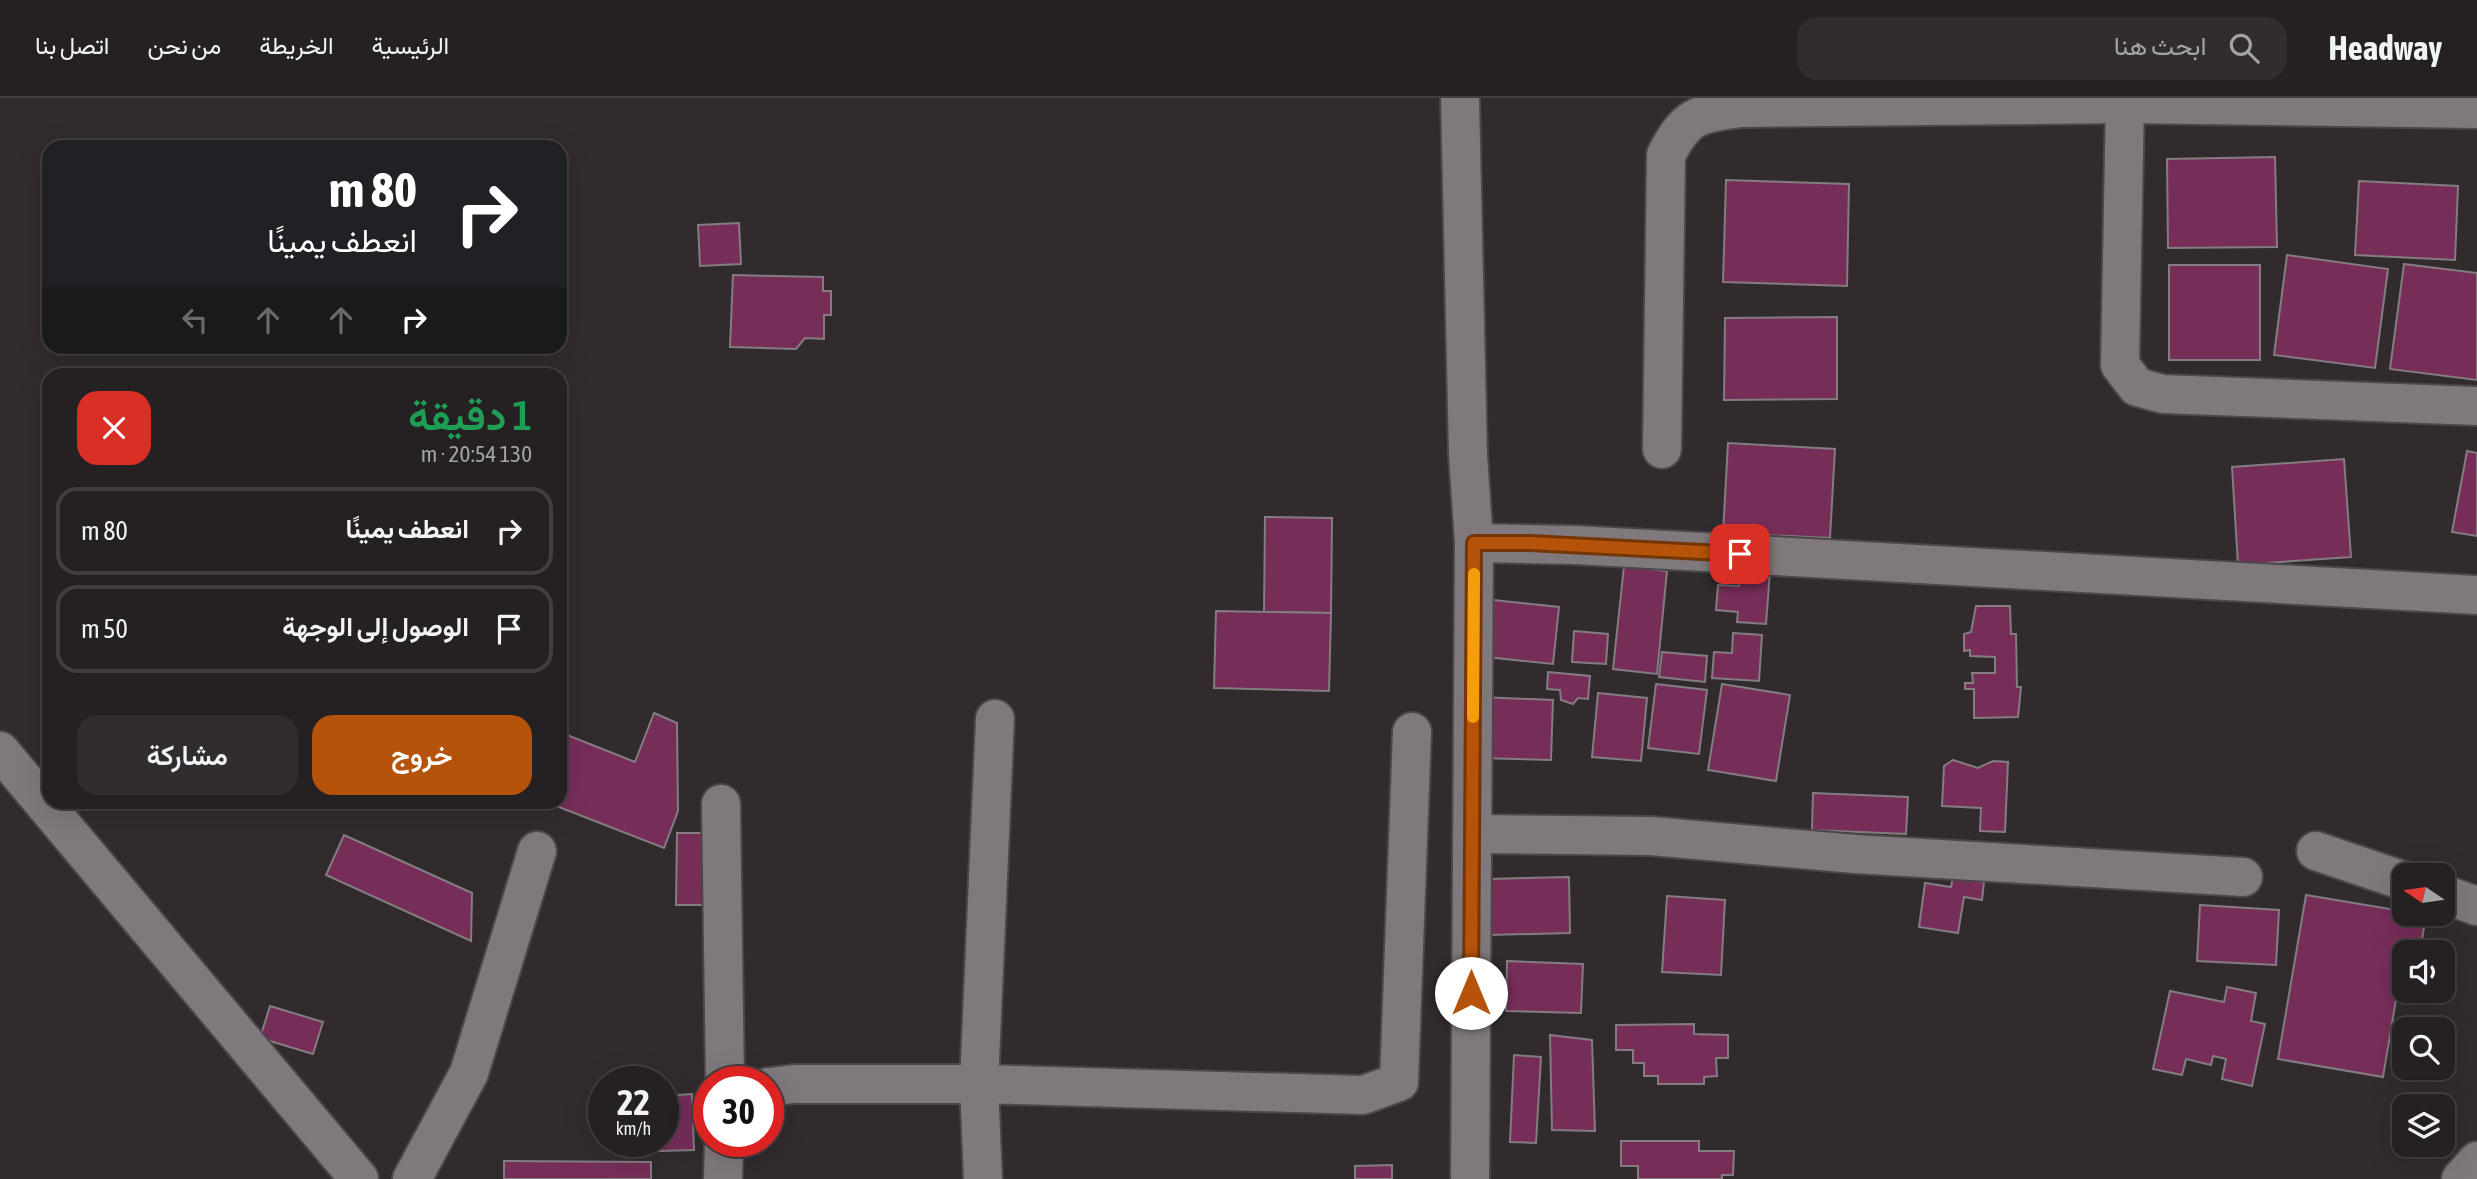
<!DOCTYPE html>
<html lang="ar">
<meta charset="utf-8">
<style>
:root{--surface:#252022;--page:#312d2f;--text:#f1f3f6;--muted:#a3a3a5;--line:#423e40;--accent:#b45309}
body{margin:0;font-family:"Asap Condensed",Vazirmatn,sans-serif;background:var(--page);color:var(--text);direction:rtl;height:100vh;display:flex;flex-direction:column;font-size:26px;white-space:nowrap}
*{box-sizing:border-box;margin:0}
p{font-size:23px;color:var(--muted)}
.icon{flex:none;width:38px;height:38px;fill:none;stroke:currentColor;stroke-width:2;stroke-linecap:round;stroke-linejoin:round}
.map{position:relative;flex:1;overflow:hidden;direction:ltr}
.details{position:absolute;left:42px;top:270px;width:525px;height:441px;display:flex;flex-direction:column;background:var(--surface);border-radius:21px;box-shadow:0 7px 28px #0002,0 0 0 2px var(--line);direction:rtl}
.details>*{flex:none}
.top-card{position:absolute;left:42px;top:42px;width:525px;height:214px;border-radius:21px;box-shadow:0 7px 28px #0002,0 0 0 2px var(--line);direction:rtl;background:#202124;color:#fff;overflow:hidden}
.needle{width:46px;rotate:283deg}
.tools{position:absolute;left:2392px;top:765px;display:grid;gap:14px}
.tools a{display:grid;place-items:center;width:63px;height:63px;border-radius:14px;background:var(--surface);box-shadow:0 7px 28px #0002,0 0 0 2px var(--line);font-size:35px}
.speed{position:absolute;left:588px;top:968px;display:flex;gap:14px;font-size:35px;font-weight:700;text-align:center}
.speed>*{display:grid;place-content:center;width:91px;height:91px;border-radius:50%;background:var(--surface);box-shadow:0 7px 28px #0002,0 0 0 2px var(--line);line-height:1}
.speed small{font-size:18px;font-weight:400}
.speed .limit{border:10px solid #d22;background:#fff;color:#111}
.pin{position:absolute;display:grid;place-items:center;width:60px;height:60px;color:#fff;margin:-30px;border-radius:14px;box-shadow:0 4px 10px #0006}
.me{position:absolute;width:77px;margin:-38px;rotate:0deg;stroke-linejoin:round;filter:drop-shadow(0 0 5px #0008)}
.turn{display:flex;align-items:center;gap:24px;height:147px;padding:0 35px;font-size:32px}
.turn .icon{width:91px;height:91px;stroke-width:2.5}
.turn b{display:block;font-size:49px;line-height:60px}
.lanes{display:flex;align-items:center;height:66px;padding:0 35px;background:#0003;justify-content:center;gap:35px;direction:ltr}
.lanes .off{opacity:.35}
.round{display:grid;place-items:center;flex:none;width:74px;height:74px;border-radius:21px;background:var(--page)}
.overview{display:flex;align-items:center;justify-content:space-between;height:119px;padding:0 35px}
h1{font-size:42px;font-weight:600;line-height:52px;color:#1e9e55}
.action{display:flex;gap:14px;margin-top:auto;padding:14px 35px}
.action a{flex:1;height:80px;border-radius:21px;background:var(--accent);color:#fff;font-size:28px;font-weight:600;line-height:80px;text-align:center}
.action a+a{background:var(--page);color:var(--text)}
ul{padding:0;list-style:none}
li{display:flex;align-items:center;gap:21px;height:88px;margin:0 14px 10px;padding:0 21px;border:4px solid var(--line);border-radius:21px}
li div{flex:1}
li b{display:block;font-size:26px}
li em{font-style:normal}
header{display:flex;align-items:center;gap:42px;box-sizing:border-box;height:98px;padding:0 35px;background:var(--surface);border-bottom:2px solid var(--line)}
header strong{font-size:33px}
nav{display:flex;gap:38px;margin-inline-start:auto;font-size:24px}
.search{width:490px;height:63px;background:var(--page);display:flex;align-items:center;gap:18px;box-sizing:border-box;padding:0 24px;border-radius:21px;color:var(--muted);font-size:26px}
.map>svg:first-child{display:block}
</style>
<header>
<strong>Headway</strong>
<div class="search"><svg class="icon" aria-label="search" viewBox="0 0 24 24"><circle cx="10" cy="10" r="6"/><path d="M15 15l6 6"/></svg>ابحث هنا</div>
<nav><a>الرئيسية</a><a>الخريطة</a><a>من نحن</a><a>اتصل بنا</a></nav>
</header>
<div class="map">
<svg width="2477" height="1081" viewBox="0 0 2477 1081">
<rect width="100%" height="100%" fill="#312b2e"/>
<g fill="#762e59" stroke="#837c80" stroke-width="2">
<path d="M2275,59L2277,149L2168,150L2167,61Z"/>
<path d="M1726,82L1849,86L1847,188L1723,184Z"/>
<path d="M2359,83L2458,88L2455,162L2355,157Z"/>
<path d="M739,125L741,166L700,168L698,127Z"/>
<path d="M2287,157L2388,171L2375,270L2274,257Z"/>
<path d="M2404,166L2477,175V282L2390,271Z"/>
<rect x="2169" y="167" width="91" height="95"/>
<path d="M733,177L823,179V193H831V217H824V241L805,240L796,251L730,249Z"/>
<path d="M1837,219V301L1724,302L1725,220Z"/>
<path d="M1728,345L1835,351L1830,440L1723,435Z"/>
<path d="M2467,353L2477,355V438L2452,434Z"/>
<path d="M2344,361L2351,459L2238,467L2232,369Z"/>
<path d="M1265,419L1332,420L1331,515L1264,514Z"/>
<path d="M1624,468L1667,473L1657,576L1613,571Z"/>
<path d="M1740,471L1770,473L1766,526L1737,524L1738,514L1716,512L1718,487L1739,488Z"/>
<path d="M1484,501L1559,509L1553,566L1477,558Z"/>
<path d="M1976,508H2010L2011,536H2016L2017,589H2021L2018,619L1974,620V591H1965V585H1973L1972,575H1995V559L1970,558V552L1964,553V536L1971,534Z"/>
<path d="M1216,513L1331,515L1329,593L1214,590Z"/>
<path d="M1574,533L1608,536L1606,566L1572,564Z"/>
<path d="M1733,535L1762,537L1759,583L1712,580L1714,554L1732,555Z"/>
<path d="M1662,554L1707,558L1705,584L1659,579Z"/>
<path d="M1548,574L1590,578L1588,601L1578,600L1573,606L1561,602L1560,592L1547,591Z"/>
<path d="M1656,586L1707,592L1699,656L1648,650Z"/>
<path d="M1722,586L1790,597L1776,683L1708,672Z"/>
<path d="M1598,595L1647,600L1641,663L1592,659Z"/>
<path d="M1480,599L1553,602L1551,662L1478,660Z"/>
<path d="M654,615L677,625L678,713L664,750L546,704H560L562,635L635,664Z"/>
<path d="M1953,662L1978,670L1993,663L2008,664L2005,734L1980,733L1981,710L1942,708L1944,668Z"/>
<path d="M1813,695L1908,699L1906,736L1812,732Z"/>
<path d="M677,735H711L710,807H676Z"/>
<path d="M344,737L472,795L471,843L326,777Z"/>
<path d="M1569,779L1570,835L1489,837L1487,781Z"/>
<path d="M1953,779L1984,784L1982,802L1964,799L1958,835L1919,829L1925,785L1951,789Z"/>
<path d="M2306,797L2426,817L2420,854H2404V872H2401L2383,979L2278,961Z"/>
<path d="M1667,798L1725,802L1721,877L1662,874Z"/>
<path d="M2200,807L2279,812L2276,867L2197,863Z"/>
<path d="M1507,863L1583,866L1581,915L1506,913Z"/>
<path d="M2227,889L2256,895L2251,923L2265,926L2252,988L2222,981L2226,961L2213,958L2211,967L2186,961L2182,977L2153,971L2170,893L2224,904Z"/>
<path d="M270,908L323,924L313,956L260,940Z"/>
<path d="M1694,926V936L1728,937V960H1716L1717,978L1704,979V986H1658V978H1644V965H1633V952H1616V927Z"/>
<path d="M1550,937L1592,942L1595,1033L1552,1032Z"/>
<path d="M1514,957L1541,959L1536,1045L1510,1044Z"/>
<path d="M692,996L694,1052L626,1054L625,1043H663V998Z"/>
<path d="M1621,1043H1699V1053H1734L1733,1077H1722V1081H1638V1068H1621Z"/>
<path d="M504,1063L651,1064V1081H504Z"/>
<path d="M1392,1067V1081H1355V1068Z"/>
</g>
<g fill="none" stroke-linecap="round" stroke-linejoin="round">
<g stroke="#4b4648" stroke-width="42">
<g id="street">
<path d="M1460,0L1468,357L1474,445L1576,447L2477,497"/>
<path d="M2125,0L2120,267L2137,289L2163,296L2477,308"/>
<path d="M1662,351L1666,57C1687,16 1698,16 1741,10L2126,6L2477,11"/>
<path d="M0,653L359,1081"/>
<path d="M721,706L725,984"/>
<path d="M1472,736L1651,738L1855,756L2243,779"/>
<path d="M2316,753L2404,783"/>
<path d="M2443,796L2477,808"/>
<path d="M768,989L794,986H979L995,621"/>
<path d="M412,1081L469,975L537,753"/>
<path d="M723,1081L724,1043"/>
<path d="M983,1081L979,986L1363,997L1399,984L1412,634"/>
<path d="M1470,1081L1474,445"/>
<path d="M2461,1081L2477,1063"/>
</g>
</g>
<use href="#street" stroke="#7f787c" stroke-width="38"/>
</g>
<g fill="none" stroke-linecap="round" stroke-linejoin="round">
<g stroke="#753606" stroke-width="18">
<path id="route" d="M1471,895L1474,445H1530L1740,456"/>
</g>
<use href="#route" stroke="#b45309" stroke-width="12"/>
<path stroke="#f59e0b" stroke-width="12" d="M1473,619L1474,476"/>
</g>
</svg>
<div class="tools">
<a><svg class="needle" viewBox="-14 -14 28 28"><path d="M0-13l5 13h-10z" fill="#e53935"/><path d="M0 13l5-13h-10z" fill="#a3a3a5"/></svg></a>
<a><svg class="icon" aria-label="sound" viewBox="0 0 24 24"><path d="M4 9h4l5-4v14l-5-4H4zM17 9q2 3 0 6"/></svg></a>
<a><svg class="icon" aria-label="search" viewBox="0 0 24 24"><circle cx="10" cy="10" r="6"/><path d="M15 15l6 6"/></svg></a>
<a><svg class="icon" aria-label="layers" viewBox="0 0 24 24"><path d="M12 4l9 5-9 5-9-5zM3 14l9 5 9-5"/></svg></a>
</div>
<div class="speed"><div>22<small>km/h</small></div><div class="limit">30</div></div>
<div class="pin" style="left:1740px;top:456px;background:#d93025"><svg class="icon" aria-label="arrive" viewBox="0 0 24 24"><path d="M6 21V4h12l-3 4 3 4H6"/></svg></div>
<svg class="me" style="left:1471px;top:895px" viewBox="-20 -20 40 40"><circle r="19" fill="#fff"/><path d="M0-13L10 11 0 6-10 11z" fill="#b45309"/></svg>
<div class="top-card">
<div class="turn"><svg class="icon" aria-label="right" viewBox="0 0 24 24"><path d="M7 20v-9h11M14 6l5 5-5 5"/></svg><div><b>80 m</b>انعطف يمينًا</div></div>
<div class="lanes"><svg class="icon off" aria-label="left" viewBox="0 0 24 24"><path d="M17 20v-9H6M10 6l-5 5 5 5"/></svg><svg class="icon off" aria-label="ahead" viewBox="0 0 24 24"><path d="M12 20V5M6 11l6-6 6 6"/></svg><svg class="icon off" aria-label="ahead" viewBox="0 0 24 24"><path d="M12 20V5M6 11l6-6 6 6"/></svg><svg class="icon" aria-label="right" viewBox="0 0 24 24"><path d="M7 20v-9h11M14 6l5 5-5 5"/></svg></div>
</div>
<section class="details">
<div class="overview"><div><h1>1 دقيقة</h1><p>130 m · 20:54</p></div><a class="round" style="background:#d93025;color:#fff"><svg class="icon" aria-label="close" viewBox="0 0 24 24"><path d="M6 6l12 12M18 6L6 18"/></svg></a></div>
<ul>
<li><svg class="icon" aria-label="right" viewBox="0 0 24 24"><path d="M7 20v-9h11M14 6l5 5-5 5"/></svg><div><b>انعطف يمينًا</b></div><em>80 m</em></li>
<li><svg class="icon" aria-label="arrive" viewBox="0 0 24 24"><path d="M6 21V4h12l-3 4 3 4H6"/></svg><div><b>الوصول إلى الوجهة</b></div><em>50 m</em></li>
</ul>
<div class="action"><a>خروج</a><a>مشاركة</a></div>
</section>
</div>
